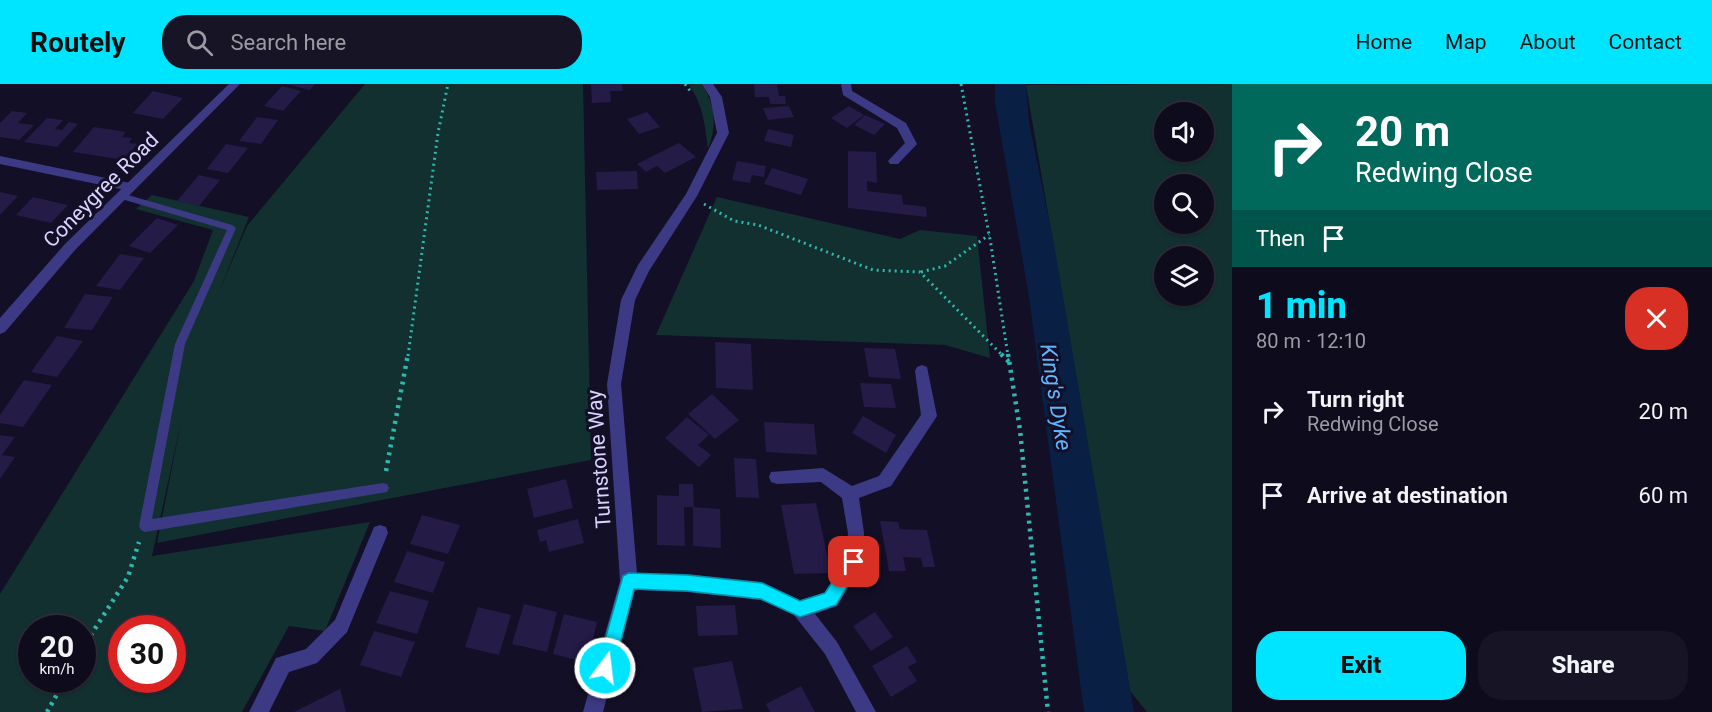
<!DOCTYPE html>
<meta charset="utf-8">
<style>
:root{--surface:#0e0b1c;--page:#171425;--text:#f1f3f6;--muted:#9b9ba3;--line:#2e2b3b;--accent:#00e5ff}
body{margin:0;font-family:Roboto,sans-serif;background:var(--page);color:var(--text);height:100vh;display:flex;flex-direction:column;font-size:22px;white-space:nowrap}
*{box-sizing:border-box;margin:0}
p{font-size:20px;color:var(--muted)}
.icon{flex:none;width:33px;height:33px;fill:none;stroke:currentColor;stroke-width:2;stroke-linecap:round;stroke-linejoin:round}
.map{position:relative;flex:1;overflow:hidden}
.drawer{display:flex;flex-direction:column;background:var(--surface);width:480px}
.drawer>*{flex:none}
.hud{background:#00695c;color:#fff;overflow:hidden}
.controls{position:absolute;left:1154px;top:18px;display:grid;gap:12px}
.controls a{display:grid;place-items:center;width:60px;height:60px;border-radius:50%;background:var(--surface);box-shadow:0 2px 4px #0004,0 0 0 2px var(--line);font-size:30px}
.speed{position:absolute;left:18px;top:531px;display:flex;gap:12px;font-size:30px;font-weight:700;text-align:center}
.speed>*{display:grid;place-content:center;width:78px;height:78px;border-radius:50%;background:var(--surface);box-shadow:0 2px 4px #0004,0 0 0 2px var(--line);line-height:1}
.speed small{font-size:15px;font-weight:400}
.speed .limit{border:9px solid #d22;background:#fff;color:#111}
.pin{position:absolute;display:grid;place-items:center;width:51px;height:51px;color:#fff;margin:-26px;border-radius:12px;box-shadow:0 3px 9px #0006}
.me{position:absolute;width:66px;margin:-33px;rotate:15deg;stroke-linejoin:round;filter:drop-shadow(0 0 4px #0008)}
.turn{display:flex;align-items:center;gap:21px;height:126px;padding:0 24px;font-size:27px}
.turn .icon{width:78px;height:78px;stroke-width:2.5}
.turn b{display:block;font-size:42px;line-height:51px}
.then{display:flex;align-items:center;height:57px;padding:0 24px;background:#0003;gap:12px;font-size:22px}
.round{display:grid;place-items:center;flex:none;width:63px;height:63px;border-radius:24px;background:var(--page)}
.overview{display:flex;align-items:center;justify-content:space-between;height:102px;padding:0 24px}
h1{font-size:36px;font-weight:800;line-height:45px;color:var(--accent)}
.button{display:flex;gap:12px;margin-top:auto;padding:12px 24px}
.button a{flex:1;height:69px;border-radius:24px;background:var(--accent);color:#111;font-size:24px;font-weight:800;line-height:69px;text-align:center}
.button a+a{background:var(--page);color:var(--text)}
ul{padding:0;list-style:none}
li{display:flex;align-items:center;gap:18px;height:84px;padding:0 24px}
li div{flex:1}
li b{display:block;font-size:22px}
li em{font-style:normal}
header{display:flex;align-items:center;gap:36px;box-sizing:border-box;height:84px;padding:0 30px;background:var(--accent);color:#111}
header strong{font-size:28px}
nav{display:flex;gap:33px;margin-inline-start:auto;font-size:21px}
.search{width:420px;height:54px;background:var(--page);display:flex;align-items:center;gap:15px;box-sizing:border-box;padding:0 21px;border-radius:24px;color:var(--muted);font-size:22px}
main{display:flex;flex:1;min-height:0}
.map>svg:first-child{display:block}
</style>
<header>
<strong>Routely</strong>
<div class="search"><svg class="icon" aria-label="search" viewBox="0 0 24 24"><circle cx="10" cy="10" r="6"/><path d="M15 15l6 6"/></svg>Search here</div>
<nav><a>Home</a><a>Map</a><a>About</a><a>Contact</a></nav>
</header>
<main>
<div class="map">
<svg width="1232" height="628" viewBox="0 0 1232 628">
<rect width="100%" height="100%" fill="#130f26"/>
<g fill="#12302f" fill-rule="evenodd">
<path d="M365,0H583L591,376L157,459L181,338L152,472L370,438L325,547L289,542L242,628H0V510L194,197L213,146L136,125L152,111L249,133L219,208L247,142ZM32,544H82V596H32ZM122,544H172V596H122Z"/>
<path d="M688,0H702C716,23 717,41 708,65C705,41 703,19 688,0Z"/>
<path d="M1232,0V628H1147L1130,607L1026,1ZM1164,28H1203V68H1164ZM1164,100H1203V140H1164ZM1164,172H1203V212H1164Z"/>
<path d="M717,113L900,155L920,146L977,152L990,274L945,261L656,251Z"/>
</g>
<path fill="#0a1f44" d="M995,0H1026L1029,38L1054,160L1134,628H1084L1029,213L995,18Z"/>
<g fill="#241b47">
<path d="M285,0H315L310,6Z"/>
<path d="M591,0H622L623,7H610L611,18L592,19Z"/>
<path d="M754,0H777L779,12H785L786,20H770L769,13H755Z"/>
<path d="M282,2L301,7L283,27L264,22Z"/>
<path d="M153,7L183,14L163,35L133,29Z"/>
<path d="M789,22L794,33L768,36L763,24Z"/>
<path d="M849,22L864,31L847,44L831,34Z"/>
<path d="M12,27L27,29L18,39L34,41L19,56L0,53V39Z"/>
<path d="M647,28L660,43L639,50L627,35Z"/>
<path d="M865,31L885,40L874,51L854,41Z"/>
<path d="M257,33L278,36L261,60L239,57Z"/>
<path d="M47,34L63,36L55,45L62,46L69,38L78,40L57,63L24,58Z"/>
<path d="M94,43L126,48L122,53L132,54L129,59L137,60L124,76L73,68Z"/>
<path d="M768,45L794,51L791,63L764,57Z"/>
<path d="M679,59L696,73L665,89L657,82L646,88L637,80Z"/>
<path d="M226,60L248,64L228,89L207,85Z"/>
<path d="M848,67L876,68L877,99L867,97V107L902,111L903,120L926,123L927,133L848,124Z"/>
<path d="M737,77L766,82L764,93L752,91L750,99L732,96Z"/>
<path d="M772,84L808,95L801,111L764,100Z"/>
<path d="M637,87L638,105L597,106L596,88Z"/>
<path d="M199,91L220,96L199,122L177,117Z"/>
<path d="M0,108L18,112L0,131Z"/>
<path d="M33,113L68,121L51,139L16,131Z"/>
<path d="M157,134L178,141L150,169L129,162Z"/>
<path d="M120,170L144,174L120,206L96,202Z"/>
<path d="M85,210L113,213L92,246L64,244Z"/>
<path d="M57,252L83,257L57,293L31,288Z"/>
<path d="M715,258L751,260L753,306L716,304Z"/>
<path d="M864,264L895,265L901,295L869,293Z"/>
<path d="M24,296L52,301L23,343L0,339V331Z"/>
<path d="M860,299L891,300L896,324L864,323Z"/>
<path d="M712,310L739,336L715,355L688,330Z"/>
<path d="M863,332L896,351L886,369L852,349Z"/>
<path d="M687,333L709,351L698,361L711,371L699,383L665,354Z"/>
<path d="M764,338L814,340L817,371L766,368Z"/>
<path d="M0,351L15,353L2,371L15,373L0,395Z"/>
<path d="M734,374L756,375L759,414L736,413Z"/>
<path d="M566,395L573,424L534,434L527,405Z"/>
<path d="M679,400H693L694,423H684L685,462L657,461V411L679,412Z"/>
<path d="M816,419L831,489L794,490L781,421Z"/>
<path d="M693,423L720,425L721,464L693,462Z"/>
<path d="M422,431L460,441L448,470L410,460Z"/>
<path d="M578,435L584,459L549,468L546,456L540,458L537,446Z"/>
<path d="M880,437L898,438L900,445L927,446L935,483H923L921,474L903,473L906,487H889Z"/>
<path d="M407,467L445,478L433,509L394,498Z"/>
<path d="M390,507L429,517L417,550L376,539Z"/>
<path d="M524,520L557,528L547,568L512,560Z"/>
<path d="M735,521L738,551L698,552L696,522Z"/>
<path d="M478,523L511,531L499,571L465,563Z"/>
<path d="M875,528L893,553L871,567L853,542Z"/>
<path d="M564,530L597,538L588,579L553,570Z"/>
<path d="M374,547L415,558L401,593L360,581Z"/>
<path d="M907,562L917,578L908,583L917,597L891,613L872,582Z"/>
<path d="M732,577L743,625L702,628L693,584Z"/>
<path d="M801,602L815,628H770L766,620Z"/>
<path d="M340,605L346,628H294Z"/>
</g>
<g fill="none" stroke-linecap="round" stroke-linejoin="round">
<g stroke="#2fb8b0" stroke-width="3" stroke-dasharray="2 4" stroke-linecap="butt">
<path d="M685,0L691,8"/>
<path d="M961,0L991,161L1008,272"/>
<path d="M704,120L734,137L758,141L873,186L920,188L1003,272"/>
<path d="M921,188L945,182L989,151"/>
<path d="M408,272L438,49L448,0"/>
</g>
<g stroke="#2fb8b0" stroke-width="4.5" stroke-dasharray="3 5" stroke-linecap="butt">
<path d="M1001,270L1009,278"/>
<path d="M1008,270L1020,346L1048,628"/>
<path d="M386,387L408,270"/>
<path d="M82,565L128,493L139,458"/>
<path d="M47,628L65,596"/>
</g>
<path fill="#3d3a85" fill-rule="evenodd" d="M121,109L232,141L236,144L185,260L152,435L383,399L387,400L389,404L387,408L145,448L141,446L139,442L175,260L227,146L118,114V110Z"/>
<g fill="#3d3a85" fill-rule="evenodd">
<path d="M702,0H713L722,13L729,49L697,112L649,187L635,216L621,300L637,489L687,490L762,498L800,516L825,509L846,476L848,449L842,414L821,398L777,400L771,398L769,393L771,388L823,384L852,402L879,392L921,331L915,287L917,283L922,281L927,283L937,332L891,402L859,414L864,449L863,478L837,522L815,530L837,558L876,628H856L825,570L794,531L761,516L687,508L635,506L603,628H583L620,497L607,300L621,216L638,181L686,110L717,49L710,13Z"/>
<path d="M841,0H851L852,7L906,39L917,60L898,80H890L888,77L905,59L897,44L843,11Z"/>
<path d="M0,72L130,99L136,103L130,107L0,80Z"/>
<path d="M380,441L386,443L388,449L347,548L317,579L289,588L269,628H249L276,574L306,565L335,536L374,443Z"/>
</g>
<path fill="#3d3a85" fill-rule="evenodd" d="M229,0H240L75,166L5,248L0,250V234L65,160Z"/>
</g>
<path fill="#00e5ff" stroke="#0095a6" stroke-width="1.5" d="M854,470L860,472L862,478L836,521L800,533L761,515L687,507L634,505L614,584L611,590L605,593L599,590L597,584L623,492L629,489L687,491L762,499L800,517L825,509L849,472Z"/>
<g text-anchor="middle" dominant-baseline="central" stroke-width="6" stroke-linejoin="round" paint-order="stroke">
<g font-size="21" fill="#d9d4ff" stroke="#130f26">
<text transform="translate(101 106) rotate(-45)">Coneygree Road</text>
<text transform="translate(599 375) rotate(-94)">Turnstone Way</text>
</g>
<g font-size="22" font-style="italic" fill="#62b6ff" stroke="#130f26">
<text transform="translate(1056 313) rotate(81)">King's Dyke</text>
</g>
</g>
</svg>
<div class="controls">
<a><svg class="icon" aria-label="sound" viewBox="0 0 24 24"><path d="M4 9h4l5-4v14l-5-4H4zM17 9q2 3 0 6"/></svg></a>
<a><svg class="icon" aria-label="search" viewBox="0 0 24 24"><circle cx="10" cy="10" r="6"/><path d="M15 15l6 6"/></svg></a>
<a><svg class="icon" aria-label="layers" viewBox="0 0 24 24"><path d="M12 4l9 5-9 5-9-5zM3 14l9 5 9-5"/></svg></a>
</div>
<div class="speed"><div>20<small>km/h</small></div><div class="limit">30</div></div>
<div class="pin" style="left:854px;top:478px;background:#d93025"><svg class="icon" aria-label="arrive" viewBox="0 0 24 24"><path d="M6 21V4h12l-3 4 3 4H6"/></svg></div>
<svg class="me" style="left:605px;top:584px" viewBox="-20 -20 40 40"><circle r="17" fill="#00e5ff" stroke="#fff" stroke-width="3"/><path d="M0-11L8 9 0 5-8 9z" fill="#fff"/></svg>
</div>
<section class="drawer">
<div class="hud">
<div class="turn"><svg class="icon" aria-label="right" viewBox="0 0 24 24"><path d="M7 20v-9h11M14 6l5 5-5 5"/></svg><div><b>20 m</b>Redwing Close</div></div>
<div class="then">Then<svg class="icon" aria-label="arrive" viewBox="0 0 24 24"><path d="M6 21V4h12l-3 4 3 4H6"/></svg></div>
</div>
<div class="overview"><div><h1>1 min</h1><p>80 m · 12:10</p></div><a class="round" style="background:#d93025;color:#fff"><svg class="icon" aria-label="close" viewBox="0 0 24 24"><path d="M6 6l12 12M18 6L6 18"/></svg></a></div>
<ul>
<li><svg class="icon" aria-label="right" viewBox="0 0 24 24"><path d="M7 20v-9h11M14 6l5 5-5 5"/></svg><div><b>Turn right</b><p>Redwing Close</p></div><em>20 m</em></li>
<li><svg class="icon" aria-label="arrive" viewBox="0 0 24 24"><path d="M6 21V4h12l-3 4 3 4H6"/></svg><div><b>Arrive at destination</b></div><em>60 m</em></li>
</ul>
<div class="button"><a>Exit</a><a>Share</a></div>
</section>
</main>
